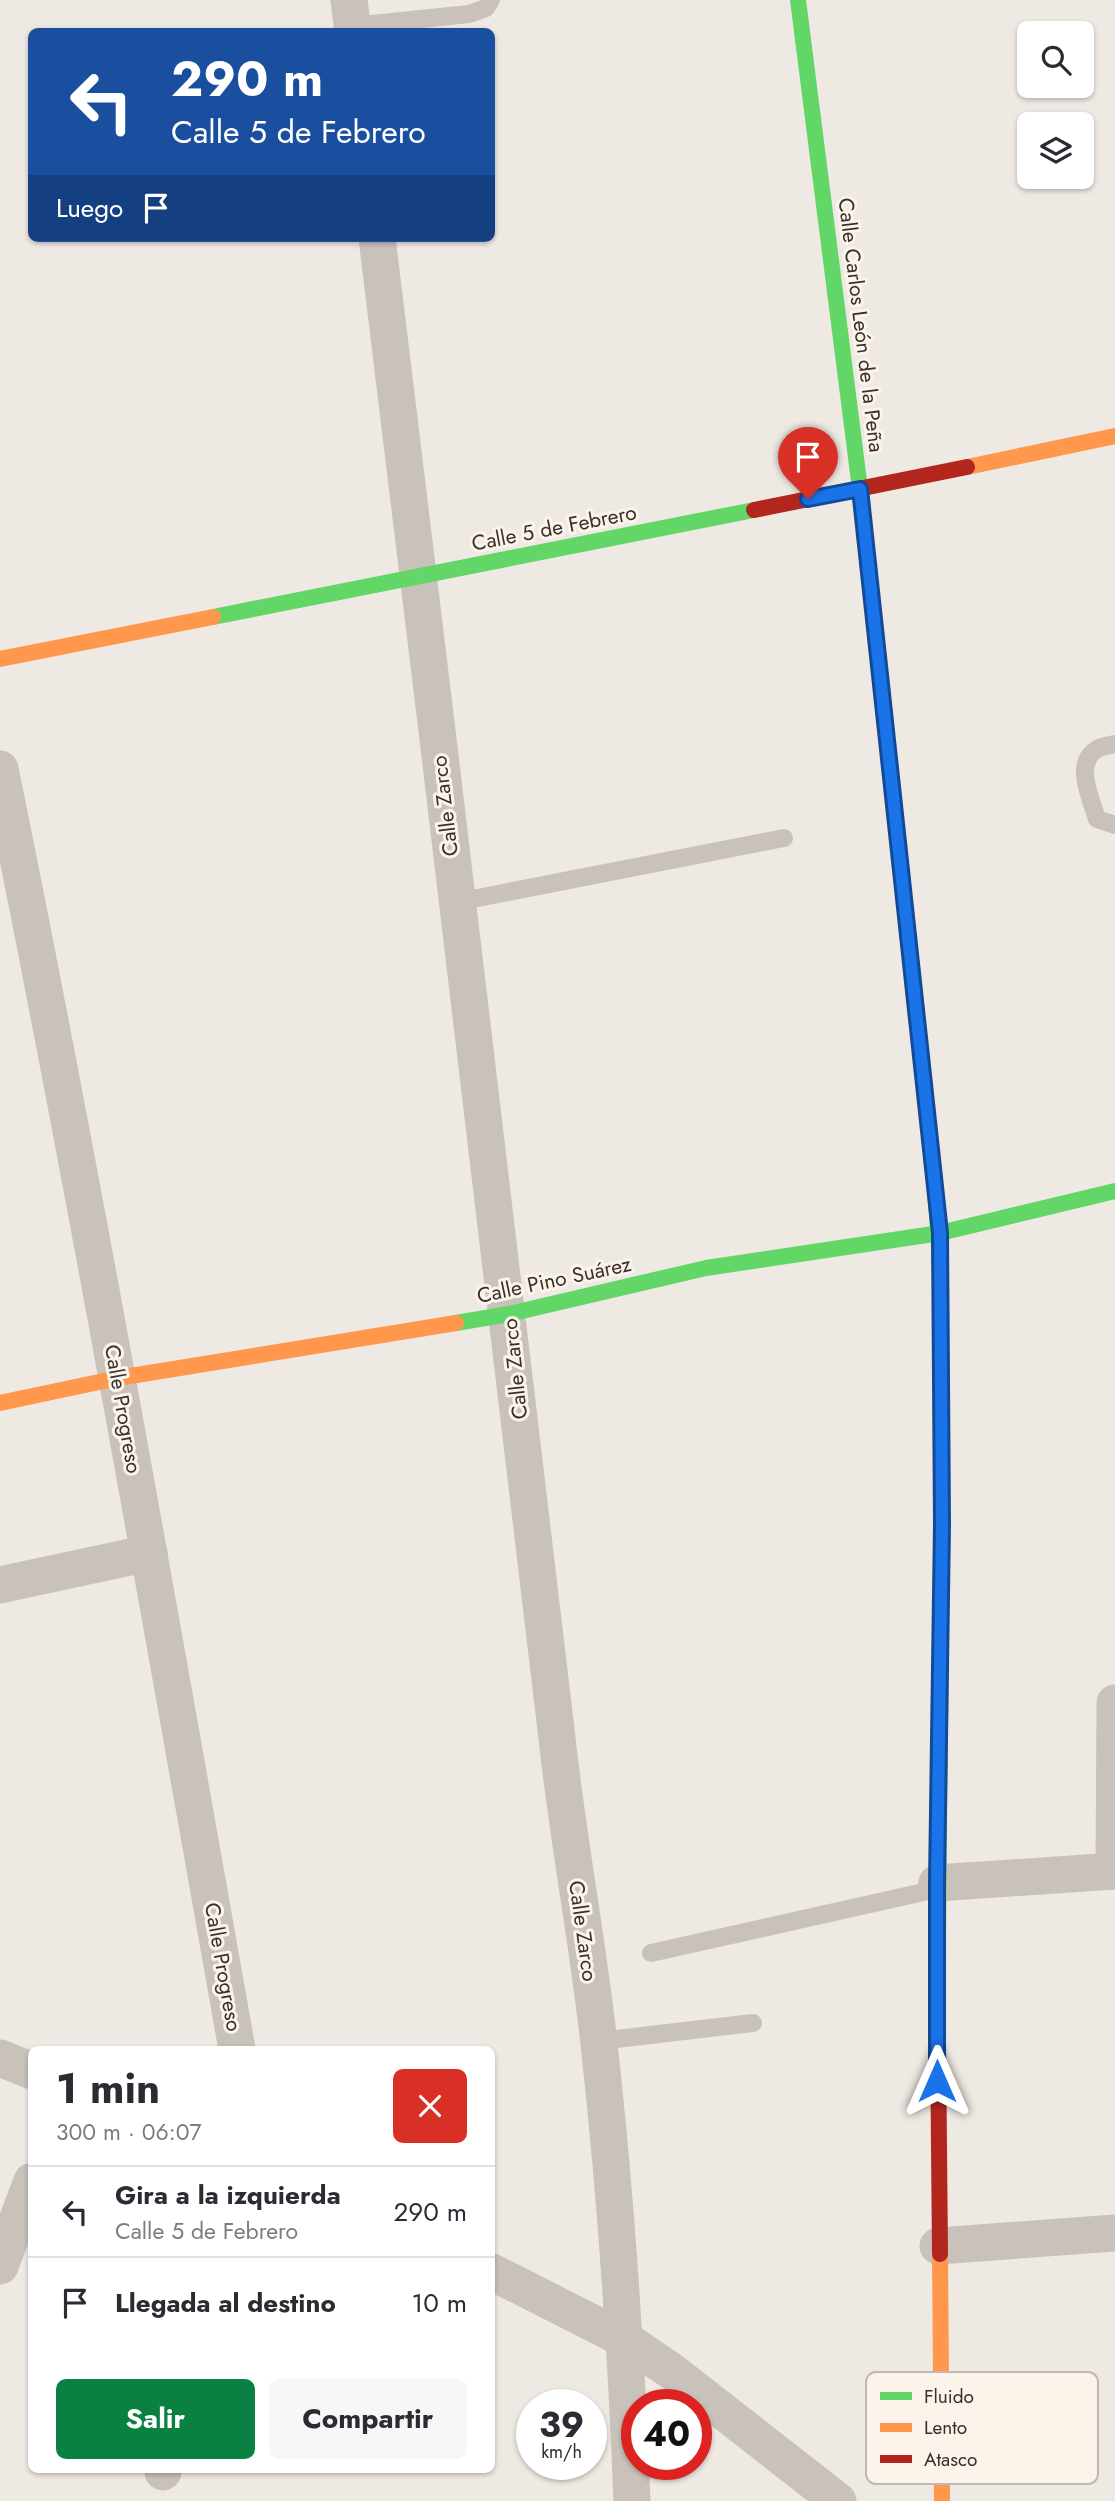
<!DOCTYPE html>
<html lang="es">
<meta charset="utf-8">
<style>
:root{--surface:#fff;--page:#f7f7f7;--text:#2b2b33;--muted:#7c7c81;--line:#e1e1e2;--accent:#0b8043}
body{margin:0;font-family:Jost,sans-serif;background:var(--page);color:var(--text);height:100vh;display:flex;flex-direction:column;font-size:26px;white-space:nowrap}
*{box-sizing:border-box;margin:0}
p{font-size:23px;color:var(--muted)}
.icon{flex:none;width:38px;height:38px;fill:none;stroke:currentColor;stroke-width:2;stroke-linecap:round;stroke-linejoin:round}
.map{position:relative;flex:1;overflow:hidden}
.drawer{position:absolute;left:28px;top:2046px;width:467px;height:427px;display:flex;flex-direction:column;background:var(--surface);border-radius:10px;box-shadow:0 2px 5px #0004}
.drawer>*{flex:none}
.guide{position:absolute;left:28px;top:28px;width:467px;height:214px;border-radius:10px;box-shadow:0 2px 5px #0004;background:#1a4fa0;color:#fff;overflow:hidden}
.fabs{position:absolute;left:1017px;top:21px;display:grid;gap:14px}
.fabs a{display:grid;place-items:center;width:77px;height:77px;border-radius:10px;background:var(--surface);box-shadow:0 2px 5px #0004;font-size:35px}
.speed{position:absolute;left:516px;top:2389px;display:flex;gap:14px;font-size:35px;font-weight:700;text-align:center}
.speed>*{display:grid;place-content:center;width:91px;height:91px;border-radius:50%;background:var(--surface);box-shadow:0 2px 5px #0004;line-height:1}
.speed small{font-size:18px;font-weight:400}
.speed .limit{border:10px solid #d22;background:#fff;color:#111}
.pin{position:absolute;display:grid;place-items:center;width:60px;height:60px;color:#fff;margin:-72px -30px;border-radius:50% 50% 50% 0;rotate:-45deg;box-shadow:0 0 7px #0007}
.pin .icon{rotate:45deg}
.me{position:absolute;width:77px;margin:-38px;rotate:0deg;stroke-linejoin:round;filter:drop-shadow(0 0 5px #0008)}
.turn{display:flex;align-items:center;gap:24px;height:147px;padding:0 28px;font-size:32px}
.turn .icon{width:91px;height:91px;stroke-width:2.5}
.turn b{display:block;font-size:49px;line-height:60px}
.then{display:flex;align-items:center;height:66px;padding:0 28px;background:#0003;gap:14px;font-size:26px}
.round{display:grid;place-items:center;flex:none;width:74px;height:74px;border-radius:10px;background:var(--page)}
.summary{display:flex;align-items:center;justify-content:space-between;height:119px;padding:0 28px}
h1{font-size:42px;font-weight:700;line-height:52px}
.primary-button{display:flex;gap:14px;margin-top:auto;padding:14px 28px}
.primary-button a{flex:1;height:80px;border-radius:10px;background:var(--accent);color:#fff;font-size:28px;font-weight:700;line-height:80px;text-align:center}
.primary-button a+a{background:var(--page);color:var(--text)}
ul{padding:0;list-style:none}
li{display:flex;align-items:center;gap:21px;height:91px;padding:0 28px;border-top:2px solid var(--line)}
li div{flex:1}
li b{display:block;font-size:26px}
li em{font-style:normal}
.map>svg:first-child{display:block}
</style>
<div class="map">
<svg width="1115" height="2501" viewBox="0 0 1115 2501">
<rect width="100%" height="100%" fill="#efe9e3"/>
<g fill="none" stroke-linecap="round" stroke-linejoin="round">
<g stroke="#c9c2bb" stroke-width="18">
<path d="M353,26L469,14L486,8L491,0"/>
<path d="M1115,744C1110,745 1103,746 1099,748C1072,762 1091,798 1097,819L1115,825"/>
<path d="M457,902L784,838"/>
<path d="M651,1953L937,1889"/>
<path d="M599,2041L753,2023"/>
</g>
<g stroke="#c9c2bb" stroke-width="37">
<path d="M349,0L353,32"/>
<path d="M377,238C437,738 501,1238 557,1738C568,1841 588,1942 599,2044C616,2196 626,2349 632,2501"/>
<path d="M0,769C87,1195 161,1622 237,2049"/>
<path d="M0,1585L149,1553"/>
<path d="M1114,1871L1115,1703"/>
<path d="M937,1883L1115,1871"/>
<path d="M0,2058L32,2071"/>
<path d="M938,2246L1115,2233"/>
<path d="M0,2266L32,2181"/>
<path d="M492,2272L626,2340L674,2373L838,2501"/>
<path d="M163,2472V2469"/>
</g>
<g stroke="#63d668" stroke-width="16">
<path d="M798,0L860,489L888,750"/>
<path d="M213,617L754,510"/>
<path d="M933,1170C943,1261 941,1353 941,1445C943,1644 937,1842 938,2040"/>
<path d="M456,1323L509,1314L706,1268L940,1233L1115,1191"/>
</g>
<g stroke="#ff974d" stroke-width="16">
<path d="M967,467L1115,436"/>
<path d="M0,659L213,617"/>
<path d="M888,750L933,1170"/>
<path d="M0,1403L118,1378L456,1323"/>
<path d="M940,2254L942,2501"/>
</g>
<g stroke="#b3261e" stroke-width="16">
<path d="M754,510L967,467"/>
<path d="M938,2040L940,2254"/>
</g>
</g>
<g fill="none" stroke-linecap="round" stroke-linejoin="round">
<g stroke="#114b97" stroke-width="18">
<path id="route" d="M808,499L860,489L940,1233L942,1524L937,1883V2081"/>
</g>
<use href="#route" stroke="#1a73e8" stroke-width="12"/>
</g>
<g text-anchor="middle" dominant-baseline="central" stroke-width="6" stroke-linejoin="round" paint-order="stroke">
<g font-size="21" fill="#3a2f29" stroke="#fbf4eb">
<text transform="translate(861 325) rotate(83)">Calle Carlos León de la Peña</text>
<text transform="translate(554 528) rotate(-11)">Calle 5 de Febrero</text>
<text transform="translate(445 806) rotate(-97)">Calle Zarco</text>
<text transform="translate(554 1280) rotate(-12)">Calle Pino Suárez</text>
<text transform="translate(515 1369) rotate(-96)">Calle Zarco</text>
<text transform="translate(123 1409) rotate(80)">Calle Progreso</text>
<text transform="translate(583 1931) rotate(82)">Calle Zarco</text>
<text transform="translate(223 1967) rotate(80)">Calle Progreso</text>
</g>
</g>
<rect x="866" y="2372" width="232" height="112" rx="10" fill="#fbf4eb" stroke="#c1b9b1" stroke-width="2"/>
<rect x="880" y="2392" width="32" height="8" fill="#63d668"/>
<rect x="880" y="2423" width="32" height="9" fill="#ff974d"/>
<rect x="880" y="2455" width="32" height="8" fill="#b3261e"/>
<g font-size="19" fill="#3a2f29">
<text x="924" y="2403">Fluido</text>
<text x="924" y="2434">Lento</text>
<text x="924" y="2466">Atasco</text>
</g>
</svg>
<div class="fabs">
<a><svg class="icon" aria-label="search" viewBox="0 0 24 24"><circle cx="10" cy="10" r="6"/><path d="M15 15l6 6"/></svg></a>
<a><svg class="icon" aria-label="layers" viewBox="0 0 24 24"><path d="M12 4l9 5-9 5-9-5zM3 14l9 5 9-5"/></svg></a>
</div>
<div class="speed"><div>39<small>km/h</small></div><div class="limit">40</div></div>
<div class="pin" style="left:808px;top:499px;background:#d93025"><svg class="icon" aria-label="arrive" viewBox="0 0 24 24"><path d="M6 21V4h12l-3 4 3 4H6"/></svg></div>
<svg class="me" style="left:937px;top:2081px" viewBox="-20 -20 40 40"><path d="M0-17L14 15 0 8-14 15z" fill="#1a73e8" stroke="#fff" stroke-width="4"/></svg>
<div class="guide">
<div class="turn"><svg class="icon" aria-label="left" viewBox="0 0 24 24"><path d="M17 20v-9H6M10 6l-5 5 5 5"/></svg><div><b>290 m</b>Calle 5 de Febrero</div></div>
<div class="then">Luego<svg class="icon" aria-label="arrive" viewBox="0 0 24 24"><path d="M6 21V4h12l-3 4 3 4H6"/></svg></div>
</div>
<section class="drawer">
<div class="summary"><div><h1>1 min</h1><p>300 m · 06:07</p></div><a class="round" style="background:#d93025;color:#fff"><svg class="icon" aria-label="close" viewBox="0 0 24 24"><path d="M6 6l12 12M18 6L6 18"/></svg></a></div>
<ul>
<li><svg class="icon" aria-label="left" viewBox="0 0 24 24"><path d="M17 20v-9H6M10 6l-5 5 5 5"/></svg><div><b>Gira a la izquierda</b><p>Calle 5 de Febrero</p></div><em>290 m</em></li>
<li><svg class="icon" aria-label="arrive" viewBox="0 0 24 24"><path d="M6 21V4h12l-3 4 3 4H6"/></svg><div><b>Llegada al destino</b></div><em>10 m</em></li>
</ul>
<div class="primary-button"><a>Salir</a><a>Compartir</a></div>
</section>
</div>
